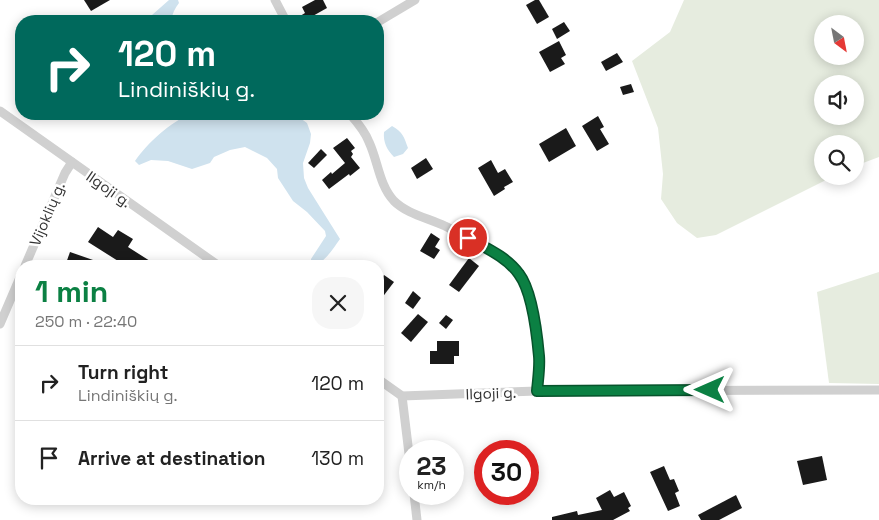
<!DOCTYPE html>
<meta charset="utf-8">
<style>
:root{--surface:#fff;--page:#f6f6f6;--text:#222;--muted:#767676;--line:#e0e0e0;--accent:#0b8043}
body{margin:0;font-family:"Space Grotesk",sans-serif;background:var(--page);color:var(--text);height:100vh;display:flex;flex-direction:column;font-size:19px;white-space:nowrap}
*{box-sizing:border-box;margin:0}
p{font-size:16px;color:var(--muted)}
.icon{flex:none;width:28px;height:28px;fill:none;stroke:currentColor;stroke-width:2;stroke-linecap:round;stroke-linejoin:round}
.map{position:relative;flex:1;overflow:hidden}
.details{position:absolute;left:15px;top:260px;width:369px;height:245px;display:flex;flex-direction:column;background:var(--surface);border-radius:20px;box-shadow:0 2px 12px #0003}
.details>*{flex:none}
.top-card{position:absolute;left:15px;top:15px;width:369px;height:105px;border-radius:20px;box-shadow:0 2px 12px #0003;background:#00695c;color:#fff;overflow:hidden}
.needle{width:32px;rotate:148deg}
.controls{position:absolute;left:814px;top:15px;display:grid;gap:10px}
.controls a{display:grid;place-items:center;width:50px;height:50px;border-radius:50%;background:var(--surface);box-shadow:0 2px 12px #0003;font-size:25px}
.speed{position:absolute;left:399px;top:440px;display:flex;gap:10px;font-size:25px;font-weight:700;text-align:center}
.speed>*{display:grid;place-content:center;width:65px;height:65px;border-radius:50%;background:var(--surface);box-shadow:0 2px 12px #0003;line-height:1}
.speed small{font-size:12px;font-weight:400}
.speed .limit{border:8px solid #d22;background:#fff;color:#111}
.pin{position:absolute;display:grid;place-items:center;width:42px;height:42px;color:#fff;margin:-21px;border:2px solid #fff;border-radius:50%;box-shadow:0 1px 5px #0007}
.me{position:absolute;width:55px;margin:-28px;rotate:270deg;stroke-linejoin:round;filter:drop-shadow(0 0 4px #0008)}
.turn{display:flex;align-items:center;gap:18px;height:105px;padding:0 20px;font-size:22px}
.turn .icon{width:65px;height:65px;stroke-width:2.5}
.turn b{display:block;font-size:35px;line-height:42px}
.round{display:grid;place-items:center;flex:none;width:52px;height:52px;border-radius:20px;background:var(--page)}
.overview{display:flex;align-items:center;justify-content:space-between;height:85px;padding:0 20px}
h1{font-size:30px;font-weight:700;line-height:38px;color:var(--accent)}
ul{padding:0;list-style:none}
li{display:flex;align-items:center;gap:15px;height:75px;padding:0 20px;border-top:1px solid var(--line)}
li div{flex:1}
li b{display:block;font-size:19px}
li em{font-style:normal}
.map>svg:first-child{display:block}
</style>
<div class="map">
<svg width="879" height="520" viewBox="0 0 879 520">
<rect width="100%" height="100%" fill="#fff"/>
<g fill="#e6ecdf" fill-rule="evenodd">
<path d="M684,0H879V157L855,166V144H822V176H834L716,235L697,238L677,223L661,199L663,174L658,128L632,61L670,32ZM822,24H855V56H822ZM822,84H855V116H822Z"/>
<path d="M879,272V384L829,383L817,292Z"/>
</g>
<g fill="#cfe2ee">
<path d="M169,0H178L179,3C175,8 172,14 171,21H152V15Z"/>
<path d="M190,114H207L214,115L230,114L248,120L272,114H289L300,118L307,123L311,134L310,143L303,163L304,178L308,188L340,239C332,250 324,264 311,266V259L326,236L325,231L307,212L293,201L278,178L277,169L267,158L245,147L230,150L214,157L210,163L192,169L168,161L151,160L139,165L135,161C148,142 170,123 190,114Z"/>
<path d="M392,126C403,132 404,137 408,148L403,154L394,157C387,150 383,142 384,132Z"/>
</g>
<g fill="#1a1a1a">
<path d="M84,0H110L91,11Z"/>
<path d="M315,0H323L327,8L311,17L313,21H292L305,13L302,7Z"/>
<path d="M535,0H539L549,17L537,24L526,5Z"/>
<path d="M564,22L570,31L557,39L552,29Z"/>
<path d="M559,41L566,55L561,58L565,64L550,72L539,52Z"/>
<path d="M617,53L623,62L606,71L601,62Z"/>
<path d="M631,84L634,92L623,95L620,87Z"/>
<path d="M598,116L604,127L600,129L609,144L597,151L582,126Z"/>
<path d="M566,128L576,146L549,162L539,144Z"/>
<path d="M347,138L355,148L351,151L353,154L351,157L360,168L350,176L349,174L329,189L322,180L331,172L332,174L345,163L333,148Z"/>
<path d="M321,149L327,155L314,168L308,163Z"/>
<path d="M426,158L433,169L417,179L411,168Z"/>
<path d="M491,160L498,173L505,169L513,182L504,187L505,189L494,196L478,168Z"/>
<path d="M98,227L113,237L118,230L133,239L128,247L150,261L146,266H126L88,242Z"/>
<path d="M431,233L440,239L435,247L440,250L434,259L420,251Z"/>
<path d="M70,252L93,260L91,266H65Z"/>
<path d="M469,258L479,266L459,292L449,285Z"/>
<path d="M384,275L394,282L378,303V283Z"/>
<path d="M413,291L421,298L413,309L405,303Z"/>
<path d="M418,314L428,322L411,342L401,333Z"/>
<path d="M446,315L453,320L446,329L439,323Z"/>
<path d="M437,341H459V356H454V364H430V351H437Z"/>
<path d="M822,456L827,480L803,485L797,461Z"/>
<path d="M664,466L670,480L674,479L679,491L675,493L680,506L668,511L650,472Z"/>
<path d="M610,490L614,497L624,492L631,506L628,508L630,511L613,520H552V517L577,511L578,515L602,510L596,498Z"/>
<path d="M736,495L742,508L719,520H701L698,515Z"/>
</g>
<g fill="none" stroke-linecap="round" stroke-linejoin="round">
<g stroke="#d0d0d0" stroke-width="9">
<path d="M275,0L286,21"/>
<path d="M378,22L415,0"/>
<path d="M0,111L219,266"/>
<path d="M350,114C357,122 365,131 369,142C378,161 379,185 394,201C407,214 428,218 445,226C470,239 500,251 518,273C532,289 538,336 539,357C540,368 538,380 537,391"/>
<path d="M25,266L65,173L72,162"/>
<path d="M0,324L21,275"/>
<path d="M378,379L402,396L537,391L879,390"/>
<path d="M402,396L410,462"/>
<path d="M414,494L417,520"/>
</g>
</g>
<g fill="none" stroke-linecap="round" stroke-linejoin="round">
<g stroke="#07532c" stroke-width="12">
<path id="route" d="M468,238C486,248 507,257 519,274C532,291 537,334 539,356C540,367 538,379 537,391L710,390"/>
</g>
<use href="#route" stroke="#0b8043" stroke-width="9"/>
</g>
<g text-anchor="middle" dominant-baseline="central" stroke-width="5" stroke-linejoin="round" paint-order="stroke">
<g font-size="15" fill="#333" stroke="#fff">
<text transform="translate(109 189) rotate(35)">Ilgoji g.</text>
<text transform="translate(47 214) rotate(-67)">Vijoklių g.</text>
<text transform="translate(491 393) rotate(-2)">Ilgoji g.</text>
</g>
</g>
</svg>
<div class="controls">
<a><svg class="needle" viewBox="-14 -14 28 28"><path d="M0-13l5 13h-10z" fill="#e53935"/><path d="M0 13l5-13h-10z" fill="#767676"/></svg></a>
<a><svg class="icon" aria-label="sound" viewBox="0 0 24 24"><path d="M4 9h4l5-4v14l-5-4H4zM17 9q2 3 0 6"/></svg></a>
<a><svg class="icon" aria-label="search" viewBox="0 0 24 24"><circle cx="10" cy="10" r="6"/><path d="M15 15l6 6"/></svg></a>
</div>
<div class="speed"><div>23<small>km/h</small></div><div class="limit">30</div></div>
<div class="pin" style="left:468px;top:238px;background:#d93025"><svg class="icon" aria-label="arrive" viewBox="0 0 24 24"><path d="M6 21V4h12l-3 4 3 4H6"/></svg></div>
<svg class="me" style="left:710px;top:390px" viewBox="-20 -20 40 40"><path d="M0-17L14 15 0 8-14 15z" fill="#0b8043" stroke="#fff" stroke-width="4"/></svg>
<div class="top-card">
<div class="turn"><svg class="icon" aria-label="right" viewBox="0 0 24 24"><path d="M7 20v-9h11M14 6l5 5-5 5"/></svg><div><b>120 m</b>Lindiniškių g.</div></div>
</div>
<section class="details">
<div class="overview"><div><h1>1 min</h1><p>250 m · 22:40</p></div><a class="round"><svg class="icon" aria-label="close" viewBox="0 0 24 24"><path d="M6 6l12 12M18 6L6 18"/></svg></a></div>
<ul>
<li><svg class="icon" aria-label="right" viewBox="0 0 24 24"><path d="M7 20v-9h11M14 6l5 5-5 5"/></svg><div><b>Turn right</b><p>Lindiniškių g.</p></div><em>120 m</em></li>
<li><svg class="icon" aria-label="arrive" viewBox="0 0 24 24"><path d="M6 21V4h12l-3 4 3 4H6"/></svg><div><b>Arrive at destination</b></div><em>130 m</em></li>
</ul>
</section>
</div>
